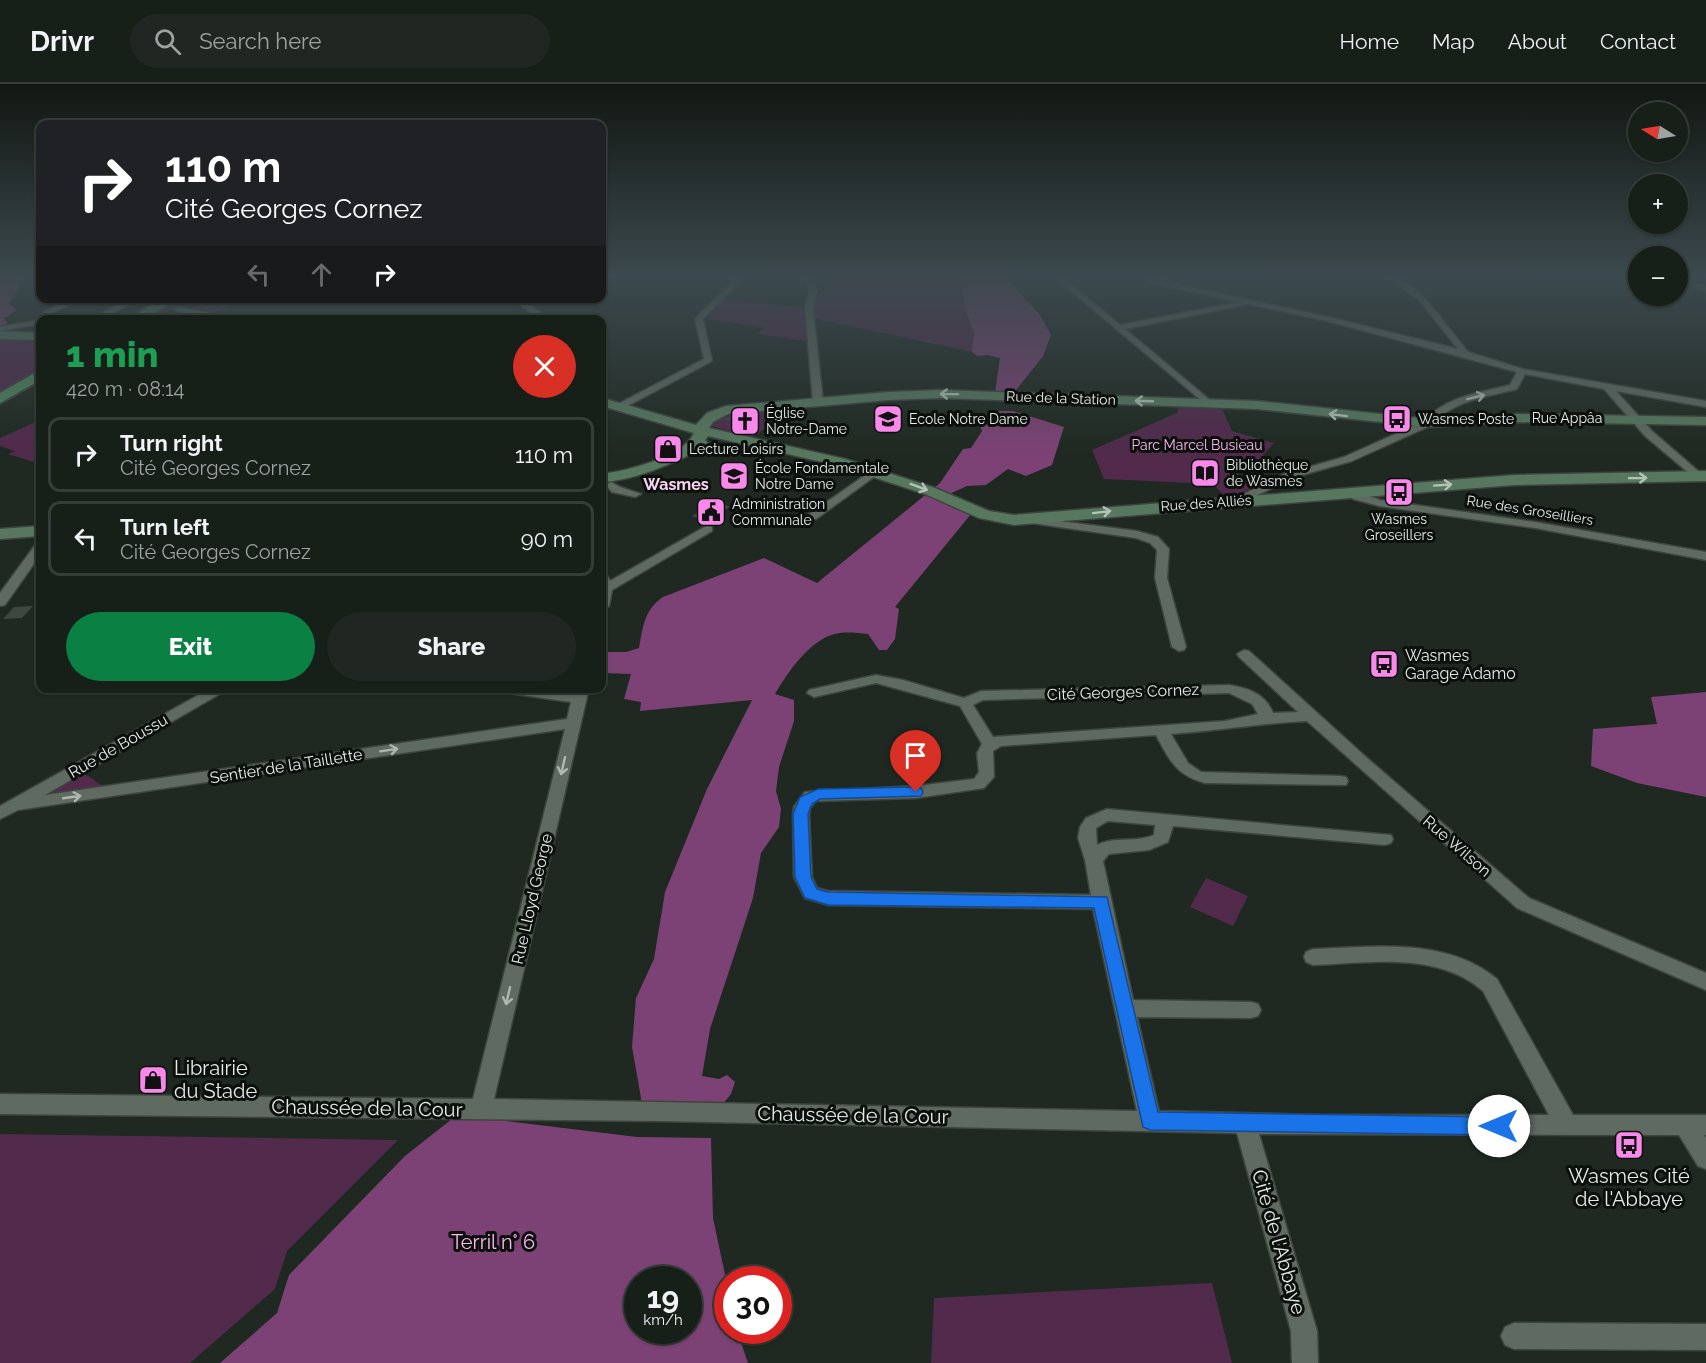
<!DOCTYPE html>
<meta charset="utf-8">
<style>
:root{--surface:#171f19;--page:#202722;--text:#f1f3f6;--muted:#9ea2a2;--line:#363d38;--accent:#0b8043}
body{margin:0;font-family:Raleway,sans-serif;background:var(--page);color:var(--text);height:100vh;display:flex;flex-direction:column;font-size:22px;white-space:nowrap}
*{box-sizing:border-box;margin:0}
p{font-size:20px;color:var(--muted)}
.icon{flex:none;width:33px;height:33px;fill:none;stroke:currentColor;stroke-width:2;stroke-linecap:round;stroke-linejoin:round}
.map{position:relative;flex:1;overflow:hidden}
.drawer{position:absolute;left:36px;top:231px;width:570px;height:378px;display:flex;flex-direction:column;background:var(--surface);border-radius:12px;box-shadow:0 2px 4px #0004,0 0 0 2px var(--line)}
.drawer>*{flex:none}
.hud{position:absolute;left:36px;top:36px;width:570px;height:183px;border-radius:12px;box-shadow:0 2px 4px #0004,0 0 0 2px var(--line);background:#202124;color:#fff;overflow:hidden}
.needle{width:39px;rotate:281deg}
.tools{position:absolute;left:1628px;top:18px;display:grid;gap:12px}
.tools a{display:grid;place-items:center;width:60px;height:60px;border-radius:50%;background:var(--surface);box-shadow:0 2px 4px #0004,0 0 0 2px var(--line);font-size:30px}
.speed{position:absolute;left:624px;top:1182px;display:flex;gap:12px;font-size:30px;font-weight:700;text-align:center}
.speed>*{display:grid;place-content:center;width:78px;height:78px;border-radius:50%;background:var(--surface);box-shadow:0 2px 4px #0004,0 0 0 2px var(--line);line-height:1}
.speed small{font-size:15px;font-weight:400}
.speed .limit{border:9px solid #d22;background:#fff;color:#111}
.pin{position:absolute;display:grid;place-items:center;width:51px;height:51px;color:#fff;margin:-62px -26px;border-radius:50% 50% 50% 0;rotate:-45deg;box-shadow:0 0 6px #0007}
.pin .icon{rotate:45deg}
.me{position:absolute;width:66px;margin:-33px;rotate:270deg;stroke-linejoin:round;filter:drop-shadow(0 0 4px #0008)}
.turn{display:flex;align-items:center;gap:21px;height:126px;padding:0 30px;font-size:27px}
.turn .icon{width:78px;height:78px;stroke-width:2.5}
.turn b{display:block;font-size:42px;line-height:51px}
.lanes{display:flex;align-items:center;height:57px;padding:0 30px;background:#0003;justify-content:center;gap:30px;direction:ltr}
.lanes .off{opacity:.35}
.round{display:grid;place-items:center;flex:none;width:63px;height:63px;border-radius:32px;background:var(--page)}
.headline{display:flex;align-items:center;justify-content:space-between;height:102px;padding:0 30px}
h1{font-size:36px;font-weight:800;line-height:45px;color:#1e9e55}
.button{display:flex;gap:12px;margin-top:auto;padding:12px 30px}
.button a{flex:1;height:69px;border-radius:36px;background:var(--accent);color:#fff;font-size:24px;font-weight:800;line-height:69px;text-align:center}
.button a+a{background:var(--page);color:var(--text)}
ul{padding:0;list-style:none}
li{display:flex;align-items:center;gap:18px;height:75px;margin:0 12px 9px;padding:0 18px;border:3px solid var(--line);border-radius:12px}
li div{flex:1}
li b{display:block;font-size:22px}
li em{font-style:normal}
header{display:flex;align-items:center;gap:36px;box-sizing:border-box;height:84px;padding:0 30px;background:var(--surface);border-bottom:2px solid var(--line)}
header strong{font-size:28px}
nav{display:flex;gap:33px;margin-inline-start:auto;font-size:21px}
.search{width:420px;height:54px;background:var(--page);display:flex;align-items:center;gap:15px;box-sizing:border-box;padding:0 21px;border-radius:33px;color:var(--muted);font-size:22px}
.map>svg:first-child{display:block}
</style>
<header>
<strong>Drivr</strong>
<div class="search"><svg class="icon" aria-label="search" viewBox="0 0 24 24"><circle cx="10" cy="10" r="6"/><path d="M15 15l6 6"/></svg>Search here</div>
<nav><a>Home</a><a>Map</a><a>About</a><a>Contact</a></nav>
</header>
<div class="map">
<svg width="1706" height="1279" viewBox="0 0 1706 1279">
<rect width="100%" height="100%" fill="#1f2921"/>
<g fill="#512a4c">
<path d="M840,191H960L966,227L974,249L972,268L813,234C813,219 819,208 831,198L836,199V194Z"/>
<path d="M184,215H218L230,222L213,228L193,225L194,222C175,220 159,235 138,236Z"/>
<path d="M725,215L805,224L806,257L757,250L765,244L708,235L710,231L708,230Z"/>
<path d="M0,251L40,253V287L0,313Z"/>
<path d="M1220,320L1232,347L1274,359L1258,377L1237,389L1254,404L1227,414L1213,400L1104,395L1092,366L1177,329L1179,321Z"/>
<path d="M764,326L774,331L775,338L752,353L712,342L714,336L728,328Z"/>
<path d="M40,336V380L8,370L15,367L0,362V354Z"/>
<path d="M78,685L111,708L14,721Z"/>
<path d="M1206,794L1248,812L1233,842L1190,823Z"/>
<path d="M0,1050L398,1056L287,1167L275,1205L190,1279H0Z"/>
<path d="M1212,1199L1232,1279H931L934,1214Z"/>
</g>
<g fill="#7c4275" fill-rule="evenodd">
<path d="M0,191H21L19,204L9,220L17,226L4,234L8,241L0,243Z"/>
<path d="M960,191H1004L1040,231L1051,251L1043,272L1013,310L995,309L1000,274L987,271L977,272L972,268L974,249L966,227Z"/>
<path d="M997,327H1013L1064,343L1052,381L1026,392L1008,385L986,401L967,402L945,412L971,430L895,523L899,525L895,555L887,566H879L868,550C859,549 849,548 840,549C812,552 788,588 775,610L794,616V637L779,683L776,707L781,725L779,743L761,769L753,814L710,945L702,992L719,995L727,991L735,998L731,1010L713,1032L639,1031L641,1014L632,963L636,914L654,875L665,808L707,705L752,616L640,627L641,618L624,615L631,590L602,589V568H626L639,564C643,543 644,526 663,513L764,474L817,499L940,399L963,365L971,364L982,347L978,337Z"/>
<path d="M1706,608V713L1637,699L1591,682L1593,645L1657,640L1651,613Z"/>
<path d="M457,1031L637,1053L711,1054L713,1134L727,1200L728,1246L737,1247L748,1279H220L277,1229L289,1191L405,1072ZM638,1196H688V1246H638Z"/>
</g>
<g fill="#3e4840">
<path d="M751,330L758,332L745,341L723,335L731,332Z"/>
<path d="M718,418L730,423L705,437L692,432Z"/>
<path d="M33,522L22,534L3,535L14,523Z"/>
</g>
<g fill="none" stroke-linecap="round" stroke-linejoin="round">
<g stroke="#3e453f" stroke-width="3">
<g id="street">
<path d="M739,191H747L703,235L712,277L622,325H616V321L704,275L695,235Z"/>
<path d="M805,191H811L817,206L813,224L823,318L818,321L813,318L805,224L809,206Z"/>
<path d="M1052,191H1060L1120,241L1239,218L1147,198V194H1150L1328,233L1458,265L1420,217L1385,191H1394L1404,196L1425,214L1468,268L1523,285L1706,317V323L1616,307L1653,348L1705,393L1700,396L1696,395L1645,352L1604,305L1525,290L1517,305C1486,313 1454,316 1432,341L1352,377L1292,394L1254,413L1253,418H1245L1242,412L1244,410L1284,390L1344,373L1424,337C1447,312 1479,309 1510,301L1517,288L1327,237L1249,220L1125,245L1211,317V321L1208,322Z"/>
<path d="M1677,191L1706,202V207L1677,195Z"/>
<path d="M72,214H84L50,230L43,228Z"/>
<path d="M511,214H521L544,231L537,233Z"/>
<path d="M127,216L134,218L100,236H89Z"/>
<path d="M179,223L235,234L239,236H220L176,227L175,225Z"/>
<path d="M40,236V240L0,247V243Z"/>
<path d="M874,385L879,388L878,390L816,435H808V431Z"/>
<path d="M611,398L620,403L641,410L635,413L612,408L606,401Z"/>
<path d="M1350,405L1380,416L1535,438L1706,468V476L1535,444L1379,422L1353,415L1344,408Z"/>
<path d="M1028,433L1137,447L1158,453L1169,465L1167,494L1186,563L1184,566L1179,567L1172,563L1155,494L1157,466L1150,459L1136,454L1024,438V434Z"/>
<path d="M708,441L712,443V447L612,506L609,522L602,526V489L606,490L610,497Z"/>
<path d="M36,460H40V471L5,521L0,522V509Z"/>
<path d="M1244,566L1249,567L1367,674L1529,814L1706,889V906L1517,824L1307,637C1262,639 1217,647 1171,650L1188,679L1201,688L1340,692L1346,693L1348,697L1346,701L1205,699C1176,691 1170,677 1156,651L1001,662L993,667L994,693L984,704L916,714L816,717L810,724L809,730L812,793L817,804L828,807L1091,811L1085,776L1078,754L1080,743L1086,734L1107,725L1391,751L1393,755L1391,759L1385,761L1173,742L1168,758L1149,766L1109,770L1103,777L1133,916L1251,918L1258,920L1261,926L1258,932L1251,934L1137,933L1159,1027L1317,1031H1549L1483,907C1437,867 1370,879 1313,881L1306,878L1304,873L1306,868L1313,865C1375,863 1446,853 1497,895L1573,1031H1706V1051H1704L1706,1054V1085L1698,1082L1679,1051L1259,1050L1317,1247L1318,1279H1292L1291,1247L1237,1049L661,1037L0,1030V1010L473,1015L565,645L18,726L0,735V722L211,604H230L45,711L567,635L571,618L501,608L494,604H540L574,609L575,604H589L494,1015L1137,1027L1093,825L828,821L805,814L794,793L793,730L794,723L805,708L916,702L974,695L979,688L977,669L982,660L960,622L876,599L814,613L807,609L809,606L876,591L903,596L964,614L981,607L1229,601C1248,604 1266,610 1273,629L1298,628L1239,573L1237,570ZM1229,609L1252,620L1258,630L1225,637L993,653L973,621L983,616ZM1108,737L1155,741L1154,751C1136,759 1114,752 1097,761L1096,744Z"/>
<path d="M1514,1239L1706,1240V1266L1514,1265L1505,1261L1501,1252L1505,1243Z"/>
</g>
</g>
<g stroke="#3e453f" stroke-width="3">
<g id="secondary">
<path d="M0,247L40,249V256L0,255Z"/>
<path d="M942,306L1257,317L1428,335L1518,330L1706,333V341L1518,338L1428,343L1257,325L942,314L888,316L728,330L713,338L709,344L845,375L935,404L989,427L1014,431L1514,391L1706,387V397L1514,401L1014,441L979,434L925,410L836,381L708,352L705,356L709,360L707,363C673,378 639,396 602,398V390C626,387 684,373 694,349L602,322V314L696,341L707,329L726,322L888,308Z"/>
<path d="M40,442V452L0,455V445Z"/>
</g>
</g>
<g stroke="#3e453f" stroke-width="4">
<g id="primary">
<path d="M164,214H179L142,236H126Z"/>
<path d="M40,286V296L0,319V309Z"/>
</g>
</g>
<use href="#street" fill="#5f6a61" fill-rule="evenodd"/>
<use href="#secondary" fill="#57785f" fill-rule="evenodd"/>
<use href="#primary" fill="#4f865d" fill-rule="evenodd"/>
</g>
<defs><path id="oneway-shaft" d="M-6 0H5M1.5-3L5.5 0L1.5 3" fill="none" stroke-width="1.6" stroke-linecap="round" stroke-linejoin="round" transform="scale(1.5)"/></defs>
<g stroke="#b3c3b7">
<use href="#oneway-shaft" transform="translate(949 310) rotate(-179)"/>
<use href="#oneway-shaft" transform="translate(1144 317) rotate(-178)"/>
<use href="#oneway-shaft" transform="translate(1338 331) rotate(-173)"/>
<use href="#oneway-shaft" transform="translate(1638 394) rotate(-1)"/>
<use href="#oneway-shaft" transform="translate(1443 401) rotate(-4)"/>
<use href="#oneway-shaft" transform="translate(919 403) rotate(20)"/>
<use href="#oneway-shaft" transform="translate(1102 428) rotate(-7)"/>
</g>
<g stroke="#afb7b1">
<use href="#oneway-shaft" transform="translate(1476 313) rotate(-14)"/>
<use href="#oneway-shaft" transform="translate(389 666) rotate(-9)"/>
<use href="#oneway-shaft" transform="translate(563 682) rotate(103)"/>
<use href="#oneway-shaft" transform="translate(72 713) rotate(-8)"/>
<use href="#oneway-shaft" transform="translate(508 912) rotate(103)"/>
</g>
<linearGradient id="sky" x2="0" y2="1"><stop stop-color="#111712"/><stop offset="0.52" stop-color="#3c494e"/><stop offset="1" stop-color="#3c494e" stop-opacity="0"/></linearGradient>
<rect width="1706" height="370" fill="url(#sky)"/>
<path fill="#1a73e8" stroke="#114b97" stroke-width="1.5" d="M916,703L921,704L923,708L921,712L820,715L812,720L808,730L811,793L817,805L828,808L1107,813L1158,1028L1499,1033L1506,1035L1509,1042L1506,1049L1499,1051L1150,1046L1143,1043L1094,824L828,821L805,814L795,793L793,730L800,713L818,705Z"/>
<defs>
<g id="school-square" transform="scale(1.5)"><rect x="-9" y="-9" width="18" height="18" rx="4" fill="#f888ea" stroke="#0c100c"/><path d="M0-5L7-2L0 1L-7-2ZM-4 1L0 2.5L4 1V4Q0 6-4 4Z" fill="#111"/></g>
<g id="bus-square" transform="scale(1.5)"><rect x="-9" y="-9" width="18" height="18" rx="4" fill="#f888ea" stroke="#0c100c"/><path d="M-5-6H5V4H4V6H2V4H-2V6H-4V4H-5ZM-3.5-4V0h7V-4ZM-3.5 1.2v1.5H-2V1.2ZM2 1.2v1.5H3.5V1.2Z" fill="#111"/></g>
<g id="church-square" transform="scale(1.5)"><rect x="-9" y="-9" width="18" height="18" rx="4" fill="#f888ea" stroke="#0c100c"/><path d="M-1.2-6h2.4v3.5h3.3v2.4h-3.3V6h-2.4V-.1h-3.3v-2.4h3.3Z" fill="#111"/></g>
<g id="shop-square" transform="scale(1.5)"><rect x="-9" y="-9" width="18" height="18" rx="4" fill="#f888ea" stroke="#0c100c"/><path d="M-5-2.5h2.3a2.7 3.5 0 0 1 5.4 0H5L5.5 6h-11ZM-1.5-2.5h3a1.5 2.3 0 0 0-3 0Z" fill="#111"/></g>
<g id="library-square" transform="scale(1.5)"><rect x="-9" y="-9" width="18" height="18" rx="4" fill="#f888ea" stroke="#0c100c"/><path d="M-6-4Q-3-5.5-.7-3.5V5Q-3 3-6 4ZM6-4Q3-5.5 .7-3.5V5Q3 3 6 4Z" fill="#111"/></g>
<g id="civic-square" transform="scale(1.5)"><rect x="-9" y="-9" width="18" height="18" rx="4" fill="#f888ea" stroke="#0c100c"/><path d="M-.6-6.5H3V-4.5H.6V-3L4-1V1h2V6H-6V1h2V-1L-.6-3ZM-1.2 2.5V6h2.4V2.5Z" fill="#111"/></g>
</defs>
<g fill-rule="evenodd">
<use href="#school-square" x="888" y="335"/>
<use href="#bus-square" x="1397" y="335"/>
<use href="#church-square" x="745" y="337"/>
<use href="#shop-square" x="668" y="365"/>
<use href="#library-square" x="1205" y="389"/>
<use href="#school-square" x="734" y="392"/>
<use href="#bus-square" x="1399" y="408"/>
<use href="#civic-square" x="711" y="428"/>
<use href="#bus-square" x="1384" y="580"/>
<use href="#shop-square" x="153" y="996"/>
<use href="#bus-square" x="1629" y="1061"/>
</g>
<g text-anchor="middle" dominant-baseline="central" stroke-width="6" stroke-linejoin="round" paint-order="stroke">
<g font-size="14" fill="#e5ebe6" stroke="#0c100c">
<text transform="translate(1061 314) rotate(2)">Rue de la Station</text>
<text x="1567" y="334">Rue Appâa</text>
<text transform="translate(1206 419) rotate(-4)">Rue des Alliés</text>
<text transform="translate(1530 426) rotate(9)">Rue des Groseilliers</text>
</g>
<g font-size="14" fill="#e5ebe6" stroke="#0c100c" text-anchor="start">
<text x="766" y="329">Église<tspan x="766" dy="16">Notre-Dame</tspan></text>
<text x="909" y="335">Ecole Notre Dame</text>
<text x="1418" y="335">Wasmes Poste</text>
<text x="689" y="365">Lecture Loisirs</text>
<text x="1226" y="381">Bibliothèque<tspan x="1226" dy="16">de Wasmes</tspan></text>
<text x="755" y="384">École Fondamentale<tspan x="755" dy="16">Notre Dame</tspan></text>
<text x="732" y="420">Administration<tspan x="732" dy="16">Communale</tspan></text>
<text x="1399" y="435" text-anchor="middle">Wasmes<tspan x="1399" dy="16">Groseillers</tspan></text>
</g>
<g font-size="14" fill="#fbb6f1" stroke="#0c100c">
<text x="1197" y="361">Parc Marcel Busieau</text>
</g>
<g font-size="16" font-weight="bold" fill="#fad4f4" stroke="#0c100c">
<text x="676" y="400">Wasmes</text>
</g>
<g font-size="16" fill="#e5ebe6" stroke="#0c100c" text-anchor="start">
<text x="1405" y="571">Wasmes<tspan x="1405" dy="18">Garage Adamo</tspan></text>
</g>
<g font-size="16" fill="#e5ebe6" stroke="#0c100c">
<text transform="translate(1123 608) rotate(-2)">Cité Georges Cornez</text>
<text transform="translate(118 662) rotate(-30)">Rue de Boussu</text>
<text transform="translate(286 682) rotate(-9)">Sentier de la Taillette</text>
<text transform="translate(1457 762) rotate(41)">Rue Wilson</text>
<text transform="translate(532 815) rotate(-77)">Rue Lloyd George</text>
</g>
<g font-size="20" fill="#e5ebe6" stroke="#0c100c" text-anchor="start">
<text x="174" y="984">Librairie<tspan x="174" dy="23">du Stade</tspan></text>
<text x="1629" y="1092" text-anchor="middle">Wasmes Cité<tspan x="1629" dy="23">de l'Abbaye</tspan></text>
</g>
<g font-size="20" fill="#e5ebe6" stroke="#0c100c">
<text transform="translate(367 1024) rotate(1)">Chaussée de la Cour</text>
<text transform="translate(853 1031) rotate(1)">Chaussée de la Cour</text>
<text transform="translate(1279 1158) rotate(74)">Cité de l'Abbaye</text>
</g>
<g font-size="20" fill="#fbb6f1" stroke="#0c100c">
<text x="493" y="1158">Terril n° 6</text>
</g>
</g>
</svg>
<div class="tools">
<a><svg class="needle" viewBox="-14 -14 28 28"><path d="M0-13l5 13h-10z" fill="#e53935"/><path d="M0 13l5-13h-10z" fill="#9ea2a2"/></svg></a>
<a>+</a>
<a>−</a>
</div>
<div class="speed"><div>19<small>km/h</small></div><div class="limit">30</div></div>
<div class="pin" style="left:916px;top:708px;background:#d93025"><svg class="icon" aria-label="arrive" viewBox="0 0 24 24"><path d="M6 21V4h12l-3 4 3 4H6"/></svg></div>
<svg class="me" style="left:1499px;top:1042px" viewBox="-20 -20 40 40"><circle r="19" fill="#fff"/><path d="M0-13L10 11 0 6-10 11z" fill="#1a73e8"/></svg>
<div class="hud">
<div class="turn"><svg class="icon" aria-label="right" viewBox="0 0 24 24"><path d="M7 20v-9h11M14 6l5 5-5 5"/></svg><div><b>110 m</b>Cité Georges Cornez</div></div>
<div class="lanes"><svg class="icon off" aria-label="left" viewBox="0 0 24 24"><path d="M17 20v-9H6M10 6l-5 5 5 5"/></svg><svg class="icon off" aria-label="ahead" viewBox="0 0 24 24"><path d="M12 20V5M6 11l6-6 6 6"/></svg><svg class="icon" aria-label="right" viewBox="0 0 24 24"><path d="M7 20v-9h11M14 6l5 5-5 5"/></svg></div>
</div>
<section class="drawer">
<div class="headline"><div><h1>1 min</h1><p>420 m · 08:14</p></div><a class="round" style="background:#d93025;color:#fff"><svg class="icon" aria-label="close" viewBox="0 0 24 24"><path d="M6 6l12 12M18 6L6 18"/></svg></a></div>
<ul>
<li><svg class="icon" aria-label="right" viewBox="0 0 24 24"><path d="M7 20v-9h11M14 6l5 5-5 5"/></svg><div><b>Turn right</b><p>Cité Georges Cornez</p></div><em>110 m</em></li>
<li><svg class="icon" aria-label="left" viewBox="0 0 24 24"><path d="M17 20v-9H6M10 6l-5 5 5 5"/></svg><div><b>Turn left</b><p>Cité Georges Cornez</p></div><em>90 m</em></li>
</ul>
<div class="button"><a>Exit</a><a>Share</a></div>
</section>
</div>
